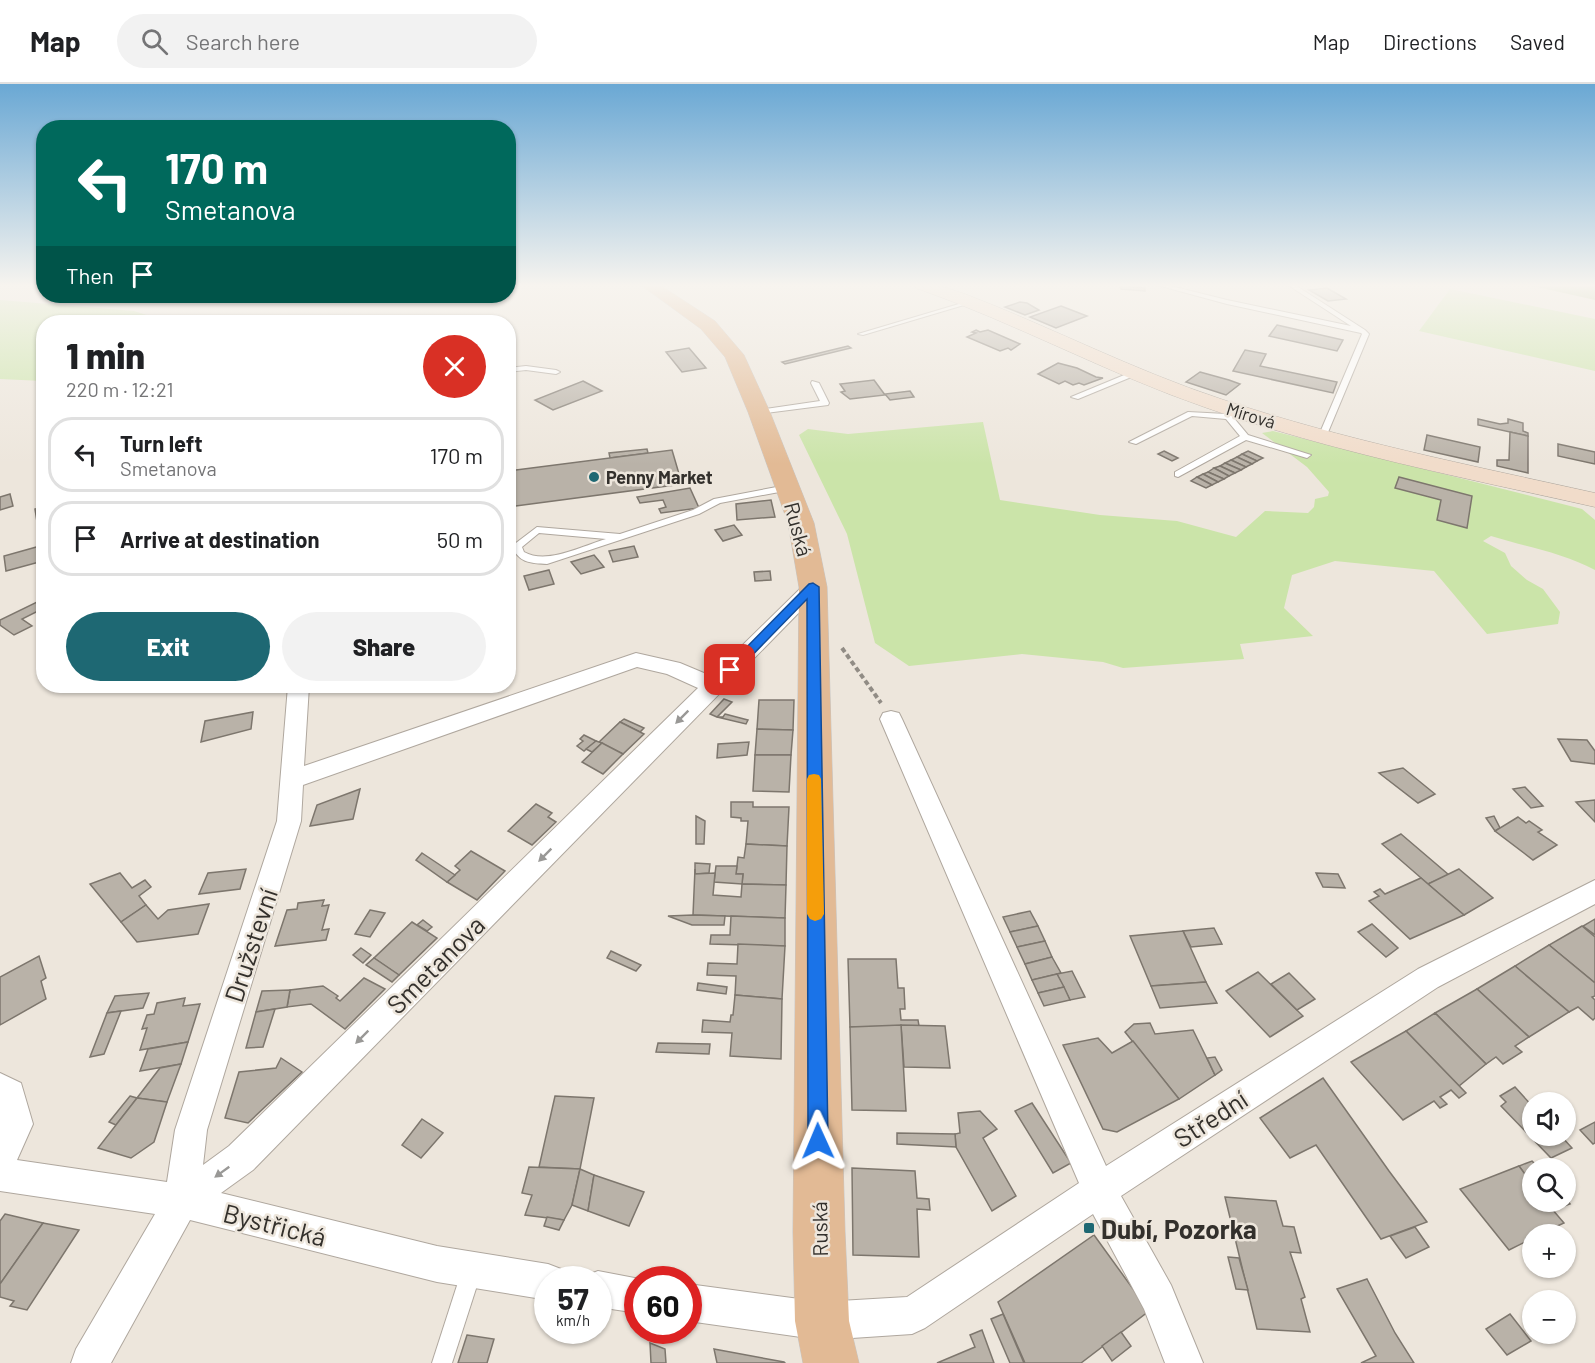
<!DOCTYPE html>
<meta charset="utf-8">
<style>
:root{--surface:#fff;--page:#f2f2f2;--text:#202124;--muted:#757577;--line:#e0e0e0;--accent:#1e6873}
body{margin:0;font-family:Barlow,sans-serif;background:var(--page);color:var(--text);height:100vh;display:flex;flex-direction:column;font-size:22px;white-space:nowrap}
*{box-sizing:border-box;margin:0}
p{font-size:20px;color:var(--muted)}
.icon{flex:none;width:33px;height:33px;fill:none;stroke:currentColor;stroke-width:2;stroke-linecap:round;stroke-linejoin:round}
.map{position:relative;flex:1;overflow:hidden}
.panel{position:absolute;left:36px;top:231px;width:480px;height:378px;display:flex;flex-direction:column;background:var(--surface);border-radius:24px;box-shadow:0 2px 4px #0004}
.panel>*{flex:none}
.hud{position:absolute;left:36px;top:36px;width:480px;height:183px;border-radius:24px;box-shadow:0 2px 4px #0004;background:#00695c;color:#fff;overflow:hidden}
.controls{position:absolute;left:1522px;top:1008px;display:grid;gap:12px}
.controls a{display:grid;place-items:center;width:54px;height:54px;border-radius:50%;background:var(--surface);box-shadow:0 2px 4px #0004;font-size:30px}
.speed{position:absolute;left:534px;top:1182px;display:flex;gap:12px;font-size:30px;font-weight:700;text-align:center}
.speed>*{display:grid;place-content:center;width:78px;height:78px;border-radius:50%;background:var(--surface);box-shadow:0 2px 4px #0004;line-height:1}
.speed small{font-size:15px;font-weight:400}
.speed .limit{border:9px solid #d22;background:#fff;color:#111}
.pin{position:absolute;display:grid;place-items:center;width:51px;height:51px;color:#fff;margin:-26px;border-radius:12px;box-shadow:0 3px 9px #0006}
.me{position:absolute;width:66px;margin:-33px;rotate:359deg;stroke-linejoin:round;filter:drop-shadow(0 0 4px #0008)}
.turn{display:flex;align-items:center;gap:21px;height:126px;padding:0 30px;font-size:27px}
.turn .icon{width:78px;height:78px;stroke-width:2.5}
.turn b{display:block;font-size:42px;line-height:51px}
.then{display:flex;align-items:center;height:57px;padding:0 30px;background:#0003;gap:12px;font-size:22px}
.round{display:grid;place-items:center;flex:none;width:63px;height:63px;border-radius:32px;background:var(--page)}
.overview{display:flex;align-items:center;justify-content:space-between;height:102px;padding:0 30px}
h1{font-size:36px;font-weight:800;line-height:45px}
.action{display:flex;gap:12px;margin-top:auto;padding:12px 30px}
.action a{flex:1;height:69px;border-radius:36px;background:var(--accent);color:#fff;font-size:24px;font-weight:800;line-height:69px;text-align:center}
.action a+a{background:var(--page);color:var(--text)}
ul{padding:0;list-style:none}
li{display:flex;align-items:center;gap:18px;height:75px;margin:0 12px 9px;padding:0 18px;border:3px solid var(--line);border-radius:24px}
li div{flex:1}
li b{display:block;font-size:22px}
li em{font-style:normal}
header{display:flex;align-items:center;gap:36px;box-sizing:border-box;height:84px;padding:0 30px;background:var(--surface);border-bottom:2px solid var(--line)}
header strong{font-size:28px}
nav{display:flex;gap:33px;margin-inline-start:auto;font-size:21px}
.search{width:420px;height:54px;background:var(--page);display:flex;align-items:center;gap:15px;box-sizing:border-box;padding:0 21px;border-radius:33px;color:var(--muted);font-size:22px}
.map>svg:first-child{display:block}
</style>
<header>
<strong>Map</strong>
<div class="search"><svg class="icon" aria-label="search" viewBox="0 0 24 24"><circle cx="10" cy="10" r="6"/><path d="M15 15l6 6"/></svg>Search here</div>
<nav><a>Map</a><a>Directions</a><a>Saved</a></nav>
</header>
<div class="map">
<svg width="1595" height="1279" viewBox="0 0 1595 1279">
<rect width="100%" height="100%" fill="#ede6dc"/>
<g fill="#cbe4a9">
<path d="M1450,205L1595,235V287L1419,247Z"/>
<path d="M0,216L134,227L168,238H44L43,297L0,295Z"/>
<path d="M983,338L1000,416L1100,431L1177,437L1236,453L1265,427L1308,429L1314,423L1315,415L1328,412L1329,408L1307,383L1262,349L1273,347L1582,425L1595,436V486C1562,468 1526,463 1491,452L1483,457L1505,469L1511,482L1527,496L1543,505L1560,528L1558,540L1487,550L1434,487L1335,477L1292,491L1284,524L1313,552L1240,560L1244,575L1123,584L1103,578L1022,570L909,582L875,559L847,450L799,351L808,345L848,350Z"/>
</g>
<path fill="#a6bf82" d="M1528,201H1595V216Z"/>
<g fill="#b9b2a8" stroke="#7d766d" stroke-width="1.5">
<path d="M1120,202L1145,204V207L1121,205Z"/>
<path d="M1327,204L1346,215L1328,217L1309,206Z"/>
<path d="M1020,218L1027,219L1039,226L1025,231L1005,223Z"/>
<path d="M1061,222L1087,232L1056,244L1030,233Z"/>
<path d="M1277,241L1343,256L1337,267L1269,252Z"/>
<path d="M976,246L980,248L988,246L1020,260L1011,266L1008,264L1000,267L967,253L976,249L972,248Z"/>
<path d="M848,262L851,264L785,280L782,278Z"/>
<path d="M689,264L706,284L682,288L666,268Z"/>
<path d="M1245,266L1266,270L1260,282L1337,298L1333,309L1233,287Z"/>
<path d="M1058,279L1077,284L1096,293L1103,294L1084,301L1079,299L1073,301L1065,297L1059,300L1038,290Z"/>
<path d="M1200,288L1229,296L1240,300L1226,311L1186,298Z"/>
<path d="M874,296L885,311L850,315L841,308L845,307L840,300Z"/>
<path d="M583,297L602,307L553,326L535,316Z"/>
<path d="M910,307L914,313L890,316L885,310Z"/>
<path d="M1478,335L1500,340L1508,339V335L1523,339V347L1528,349V352L1478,341Z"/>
<path d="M1510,348L1528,352V389L1497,382V376H1509Z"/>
<path d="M1427,351L1480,363L1478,378L1424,366Z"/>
<path d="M1558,360L1595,368V380L1558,372Z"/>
<path d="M647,365L648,369L610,374L609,369Z"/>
<path d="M672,366L682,400L508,423V387Z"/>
<path d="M1164,367L1178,374L1172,377L1158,370Z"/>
<path d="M1248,367L1263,374L1257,377L1242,370Z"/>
<path d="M1242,370L1257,377L1252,380L1237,373Z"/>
<path d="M1237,373L1252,380L1246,383L1231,376Z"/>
<path d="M1231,376L1246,383L1241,386L1225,379Z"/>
<path d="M1225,379L1241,386L1235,389L1220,382Z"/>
<path d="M1220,382L1235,389L1229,392L1214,384Z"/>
<path d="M1214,384L1229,392L1224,395L1208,388Z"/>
<path d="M1208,388L1224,395L1218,398L1203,390Z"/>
<path d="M1203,390L1218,398L1212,401L1197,393Z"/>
<path d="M1197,393L1212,401L1206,404L1191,397Z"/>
<path d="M1399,393L1472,412L1467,444L1437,436L1441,416L1395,404Z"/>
<path d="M690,404L699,424L661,429L659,425L666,423L663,416L640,419L637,413Z"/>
<path d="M10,410L13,422L0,426V413Z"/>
<path d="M771,416L775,433L737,436L736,420Z"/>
<path d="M44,423V437L37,438L35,425Z"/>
<path d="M734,441L742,451L723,457L715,446Z"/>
<path d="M40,462L43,477L6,487L4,472Z"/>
<path d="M634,462L638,473L613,478L609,467Z"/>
<path d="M594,471L604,483L581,490L571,478Z"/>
<path d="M549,486L554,500L529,506L524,492Z"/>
<path d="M770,487L771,496L755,497L754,488Z"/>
<path d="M39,517L44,520V524L22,535L32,542L14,551L0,541V536Z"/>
<path d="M724,615L732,618L717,633L710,630Z"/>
<path d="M759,616H794L793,646L757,645Z"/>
<path d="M253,628L251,645L201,658L205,637Z"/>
<path d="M725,630L748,636L746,640L717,633H723Z"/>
<path d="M624,635L644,644L640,648L620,638Z"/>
<path d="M620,638L644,650L623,670L599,658Z"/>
<path d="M757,645L793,646L791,671H755Z"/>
<path d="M584,651L596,657L584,667L577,662L583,657L580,655Z"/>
<path d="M1558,655L1587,656L1595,667V680L1571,677Z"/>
<path d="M596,657L602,659L592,668L586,665Z"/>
<path d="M749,658L747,671L717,674L718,660Z"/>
<path d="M602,659L623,670L603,690L582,678Z"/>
<path d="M755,671H791L789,708L753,707Z"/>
<path d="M1403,684L1435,710L1418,719L1379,689Z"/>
<path d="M1525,703L1543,722L1531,724L1513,705Z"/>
<path d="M360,705L353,735L310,742L317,721Z"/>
<path d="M1595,716V738L1576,718Z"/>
<path d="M731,718H753V723H789L787,762L746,760L748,737H741V734L731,733Z"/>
<path d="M536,720L552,729L548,733L556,738L532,761L508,747Z"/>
<path d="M696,732L705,737L704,760H696Z"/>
<path d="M1494,732L1500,744L1495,747L1486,734Z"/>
<path d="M1518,733L1526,739L1529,737L1542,746L1538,748L1557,761L1533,776L1495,747Z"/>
<path d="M1401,750L1449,791L1428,800L1382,760Z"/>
<path d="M746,760L787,762L786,801L742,800L743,790H736L738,773L744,774Z"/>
<path d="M471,767L505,787L477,816L447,798L460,786L455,782Z"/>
<path d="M422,769L455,791L447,798L416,776Z"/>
<path d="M695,779L710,780L709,789L695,790Z"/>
<path d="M716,782H737L736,790H743L742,800L714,798Z"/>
<path d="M246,785L240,805L199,810L208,789Z"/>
<path d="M695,785V790L715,789L713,811L741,813L742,800L786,801L785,834L693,831Z"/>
<path d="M1459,785L1493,814L1464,831L1428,800Z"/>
<path d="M120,789L132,804L145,796L151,803L139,812L146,821L121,838L90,800Z"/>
<path d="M1316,789L1338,790L1345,804L1323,803Z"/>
<path d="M1421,794L1464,831L1410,855L1369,817L1379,812L1374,808L1380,805L1385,810Z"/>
<path d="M324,816L322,822L329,821L322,846L329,845L326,856L275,862L287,826L297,825L298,819Z"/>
<path d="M209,820L198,850L137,858L121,838L146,821L158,835L168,826Z"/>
<path d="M370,826L385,829L370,853L355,850Z"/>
<path d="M1030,827L1038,842L1010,848L1003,833Z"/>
<path d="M693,831L725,832L724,841H692L668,832Z"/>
<path d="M731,832L785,834V862L710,860L711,851H730Z"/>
<path d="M1595,835V851L1583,842Z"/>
<path d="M423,836L432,843L427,847L417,841Z"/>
<path d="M412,838L437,854L399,891L374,874Z"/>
<path d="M1372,840L1398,864L1386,873L1358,848Z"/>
<path d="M1038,842L1045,857L1017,863L1010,848Z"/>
<path d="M1582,842L1595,853V899L1549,861Z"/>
<path d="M1214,844L1222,860L1191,863L1183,847Z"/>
<path d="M1183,847L1206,898L1151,902L1130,852Z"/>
<path d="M1045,857L1052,873L1025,880L1017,863Z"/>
<path d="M738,860L785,862L782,915L735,911L736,892L707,891L708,879L737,880Z"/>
<path d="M1549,861L1595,899V912L1592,913L1595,916V934L1593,936L1578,923L1569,928L1515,882Z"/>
<path d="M361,864L371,871L363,879L353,871Z"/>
<path d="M611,867L641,881L636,887L607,874Z"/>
<path d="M39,872L46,894L41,897L46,915L0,941V893Z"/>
<path d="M1052,873L1061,889L1032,896L1025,880Z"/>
<path d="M374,874L399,891L392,898L366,881Z"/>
<path d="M848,875H896L898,904H904L905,925H900L901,936H918L919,942L850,943Z"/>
<path d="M1515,882L1569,928L1529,953L1477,905Z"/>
<path d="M1072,887L1085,913L1070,916L1057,890Z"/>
<path d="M1258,888L1303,932L1270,953L1226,907Z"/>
<path d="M1289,889L1315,915L1297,926L1271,900Z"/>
<path d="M1057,890L1064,903L1038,909L1032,896Z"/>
<path d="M364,894L385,905L345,945L311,920L287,923L290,906L323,902L338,912L336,914L340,917Z"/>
<path d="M1206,898L1217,919L1160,924L1151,902Z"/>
<path d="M698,899L727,903L726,910L697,906Z"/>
<path d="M1064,903L1070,916L1044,922L1038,909Z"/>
<path d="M1477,905L1529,953L1515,962L1522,968L1503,980L1496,973L1486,980L1435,929Z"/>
<path d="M290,906L287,923L256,928L262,907Z"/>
<path d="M149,909L143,924L107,929L115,912Z"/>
<path d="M735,911L782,915L781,975L730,972L732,949L702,948L703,936L730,938L731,931H733Z"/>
<path d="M185,914L183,922L200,920L188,958L140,966L147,944L142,945L147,931L154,930L157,919Z"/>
<path d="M275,925L263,963L246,964L256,928Z"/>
<path d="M121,927L104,970L90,973L107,929Z"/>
<path d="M1435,929L1486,980L1459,1002L1406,947Z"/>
<path d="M1150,939L1155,950L1193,946L1215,991L1179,1015L1125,948L1134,940Z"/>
<path d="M901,941L945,942L950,984L904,983Z"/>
<path d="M901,941L906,1027L852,1026L850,943Z"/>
<path d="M1406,947L1466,1009L1459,1014L1451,1006L1440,1013L1447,1020L1440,1024L1434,1017L1403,1036L1351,978Z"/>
<path d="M1098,954L1112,969L1133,957L1179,1015L1117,1048L1103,1045L1063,961Z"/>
<path d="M188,958L181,980L140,987L148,965Z"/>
<path d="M658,959L710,960L709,970L656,968Z"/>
<path d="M1215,973L1222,986L1215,991L1207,974Z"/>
<path d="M281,974L302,988L248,1039L225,1034L239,988L276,984Z"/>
<path d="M181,980L167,1018L137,1014L160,984Z"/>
<path d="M1323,994L1389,1087L1427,1138L1381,1155L1316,1061L1290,1074L1260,1034Z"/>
<path d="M1515,1003L1533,1023V1052H1561L1572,1064L1551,1074L1501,1022L1506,1018L1500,1012Z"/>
<path d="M130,1012L137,1014L116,1041L109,1038Z"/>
<path d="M555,1012L594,1014L580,1085L539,1083Z"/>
<path d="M137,1014L167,1018L154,1058L131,1074L98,1064Z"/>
<path d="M1032,1019L1071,1079L1053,1089L1015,1027Z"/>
<path d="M980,1027L997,1045L983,1054L1016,1112L992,1127L956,1063L955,1050L960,1049L958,1029Z"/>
<path d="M422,1035L443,1049L421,1074L402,1061Z"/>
<path d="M1595,1038V1059L1593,1060L1580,1046Z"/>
<path d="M897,1049L955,1050L956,1063L897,1060Z"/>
<path d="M1532,1077L1539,1084H1533V1101L1519,1082Z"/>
<path d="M1519,1082L1533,1101V1118H1546L1564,1139L1540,1150H1533V1154L1509,1166L1460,1105Z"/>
<path d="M529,1083L580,1085L572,1121L564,1136L525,1131L532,1111L522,1109Z"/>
<path d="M852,1084L915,1087L917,1114L929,1115L930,1126L917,1125L919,1173L853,1171Z"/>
<path d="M580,1085L594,1091L588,1127L572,1121Z"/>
<path d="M594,1091L644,1108L629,1142L588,1127Z"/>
<path d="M1225,1113L1276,1117L1283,1142L1294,1143L1301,1169L1290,1168L1305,1213L1301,1215L1310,1248L1257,1245Z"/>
<path d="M1566,1115L1570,1120L1552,1126L1546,1118H1566Z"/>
<path d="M5,1130L43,1139L0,1200V1137Z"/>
<path d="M547,1133L564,1136L559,1146L544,1142Z"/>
<path d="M43,1139L79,1146L27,1226L10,1222L14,1217L0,1213V1200Z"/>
<path d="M1415,1143L1429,1163L1406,1174L1390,1152Z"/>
<path d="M1094,1151L1149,1227L1081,1279H1025L998,1218Z"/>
<path d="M1228,1173L1239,1174L1248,1206L1236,1205Z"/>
<path d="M1367,1195L1395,1249L1414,1279H1361L1376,1272L1337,1205Z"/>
<path d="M1003,1230L1024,1279H1010L991,1235Z"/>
<path d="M1510,1230L1531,1257L1507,1271L1486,1245Z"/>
<path d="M982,1246L994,1279H937L975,1263L970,1251Z"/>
<path d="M1121,1248L1131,1262L1112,1277L1102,1262Z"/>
<path d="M467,1251L494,1255L487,1279H458Z"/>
<path d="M650,1259L665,1265L666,1279H651Z"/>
<path d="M714,1265L784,1278L785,1279H717Z"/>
</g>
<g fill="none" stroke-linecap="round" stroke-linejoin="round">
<g stroke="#afa79e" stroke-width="2">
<g id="lane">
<path d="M1157,201H1167L1227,216L1351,242L1288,201H1295L1365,246L1369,250L1326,353L1319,351L1362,250L1361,249L1227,220Z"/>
<path d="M969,217L974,218L863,251L858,250Z"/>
<path d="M526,282L556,286L560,288L556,290L526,286L508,288V284Z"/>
<path d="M1134,287L1141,289L1078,315L1071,313Z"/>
<path d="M812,297L819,299L829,319L828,321L759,330L755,328L759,326L820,317L811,299Z"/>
<path d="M1233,325L1240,327L1233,333L1248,351L1311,371L1307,374L1246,356L1178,393L1175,392V388L1240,352L1226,335L1192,332L1136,360L1129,358L1188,328L1226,330Z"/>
<path d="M787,401L790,402V406L720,419L699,430L547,480C530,479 519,479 512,462L537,443L620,450L693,426L714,415ZM539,449L606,455C582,462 547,481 524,468L522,463Z"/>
<path d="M471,1179L478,1182L481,1189L452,1279H432L461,1189L464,1182Z"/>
</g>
</g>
<g stroke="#afa79e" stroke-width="2">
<g id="street">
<path d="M813,497L820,499L823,503L820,507L253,1086L221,1109L437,1162L548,1180L561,1185L565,1196H548V1216L437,1198L190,1136L111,1279H71L76,1265L155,1130L0,1107V989L21,999L33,1040L17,1076L167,1098L175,1046L277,737L288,602H309L304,682L636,569L680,579L711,592L806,499ZM637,583L667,590L698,604L229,1062L203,1081L207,1046L301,737L303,701Z"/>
<path d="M891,627L899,629L902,635L1106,1082L1418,885L1595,796V820L1438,903L1121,1112L1171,1201L1203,1279H1165L1144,1225L1093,1130L925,1244L912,1250L822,1256L688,1237V1200L822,1218L907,1213L1079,1099L880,635L883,629Z"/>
<path d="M598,1187L645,1196H638V1229L598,1223V1196H584L585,1192Z"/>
</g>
</g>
<g stroke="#afa79e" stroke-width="1">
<path id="secondary" d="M914,201H937L965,210C1051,243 1133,286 1221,315C1343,356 1469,381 1595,409V423C1465,394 1333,368 1207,324C1108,290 1016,239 916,204Z"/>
</g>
<g stroke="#c6c5c4" stroke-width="1">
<path id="primary" d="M641,201H660L715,237L744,271L770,328L814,439L827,503L845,1148L849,1237L859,1279H803L795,1237L793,1148L799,503L788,439L748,328L725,273L701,245Z"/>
</g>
<path stroke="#918c85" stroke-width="4" stroke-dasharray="5 3" stroke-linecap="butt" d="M842,564L881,619"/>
<use href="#lane" fill="#fff" fill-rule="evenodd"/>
<use href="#street" fill="#fff" fill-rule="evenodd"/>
<use href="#secondary" fill="#f1dcca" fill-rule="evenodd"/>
<use href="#primary" fill="#e2ba95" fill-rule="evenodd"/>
</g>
<defs><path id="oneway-solid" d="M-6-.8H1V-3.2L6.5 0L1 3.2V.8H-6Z" transform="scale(1.5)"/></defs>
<g fill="#999896">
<use href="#oneway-solid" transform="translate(682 633) rotate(135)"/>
<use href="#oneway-solid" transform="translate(545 771) rotate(135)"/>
<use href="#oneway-solid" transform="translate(362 953) rotate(135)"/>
<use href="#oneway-solid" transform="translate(222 1088) rotate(144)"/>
</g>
<linearGradient id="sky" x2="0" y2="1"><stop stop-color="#6aa8d4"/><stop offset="0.53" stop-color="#f7f4ef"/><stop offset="1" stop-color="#f7f4ef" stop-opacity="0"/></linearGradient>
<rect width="1595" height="380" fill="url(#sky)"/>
<path fill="#1a73e8" stroke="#114b97" stroke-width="1.5" d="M813,499L819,503L828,1057L825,1064L818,1067L811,1064L808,1057L807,515L735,589H726L724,586L809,500Z"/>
<path fill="#f59e0b" d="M814,690L819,691L821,695L824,830L821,835L815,837L810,835L807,830V695L809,691Z"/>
<g fill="#1e6873" stroke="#ede6dc" stroke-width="2">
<circle cx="594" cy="393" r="6"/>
<rect x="1083" y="1138" width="12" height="12" rx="3"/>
</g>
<g text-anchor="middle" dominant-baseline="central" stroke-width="5" stroke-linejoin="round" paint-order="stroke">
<g font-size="18" fill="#33302c" stroke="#ede6dc">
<text transform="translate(1251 331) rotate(17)">Mírová</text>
</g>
<g font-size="18" font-weight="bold" fill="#33302c" stroke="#ede6dc" text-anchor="start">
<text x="606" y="393">Penny Market</text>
</g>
<g font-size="21" fill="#33302c" stroke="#ede6dc">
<text transform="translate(799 445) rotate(75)">Ruská</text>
<text transform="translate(819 1145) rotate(-91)">Ruská</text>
</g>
<g font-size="26" fill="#33302c" stroke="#ede6dc">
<text transform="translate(250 861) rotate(-72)">Družstevní</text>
<text transform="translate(435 880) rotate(-45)">Smetanova</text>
<text transform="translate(1210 1034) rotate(-33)">Střední</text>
<text transform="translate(275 1140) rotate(14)">Bystřická</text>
</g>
<g font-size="26" font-weight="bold" fill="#33302c" stroke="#ede6dc" text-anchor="start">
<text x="1101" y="1144">Dubí, Pozorka</text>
</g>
</g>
</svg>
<div class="controls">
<a><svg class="icon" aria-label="sound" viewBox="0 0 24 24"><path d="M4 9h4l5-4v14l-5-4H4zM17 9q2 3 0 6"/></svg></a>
<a><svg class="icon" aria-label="search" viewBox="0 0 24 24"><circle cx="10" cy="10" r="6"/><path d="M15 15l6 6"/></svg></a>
<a>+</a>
<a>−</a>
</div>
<div class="speed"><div>57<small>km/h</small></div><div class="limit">60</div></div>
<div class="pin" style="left:730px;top:586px;background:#d93025"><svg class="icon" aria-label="arrive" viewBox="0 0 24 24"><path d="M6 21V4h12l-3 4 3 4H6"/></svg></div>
<svg class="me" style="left:818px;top:1057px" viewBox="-20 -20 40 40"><path d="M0-17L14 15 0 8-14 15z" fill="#1a73e8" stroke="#fff" stroke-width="4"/></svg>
<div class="hud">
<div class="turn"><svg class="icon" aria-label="left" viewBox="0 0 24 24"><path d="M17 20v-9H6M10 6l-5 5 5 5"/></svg><div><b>170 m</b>Smetanova</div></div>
<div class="then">Then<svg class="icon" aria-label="arrive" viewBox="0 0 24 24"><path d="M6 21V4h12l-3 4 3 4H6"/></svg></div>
</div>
<section class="panel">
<div class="overview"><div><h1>1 min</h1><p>220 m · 12:21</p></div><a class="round" style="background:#d93025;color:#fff"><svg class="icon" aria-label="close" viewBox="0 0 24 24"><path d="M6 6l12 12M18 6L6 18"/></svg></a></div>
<ul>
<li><svg class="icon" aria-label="left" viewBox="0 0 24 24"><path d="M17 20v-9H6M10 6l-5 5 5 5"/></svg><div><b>Turn left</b><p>Smetanova</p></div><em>170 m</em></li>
<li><svg class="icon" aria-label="arrive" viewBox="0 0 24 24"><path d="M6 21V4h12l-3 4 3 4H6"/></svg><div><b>Arrive at destination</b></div><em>50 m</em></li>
</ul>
<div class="action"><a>Exit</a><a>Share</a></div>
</section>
</div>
